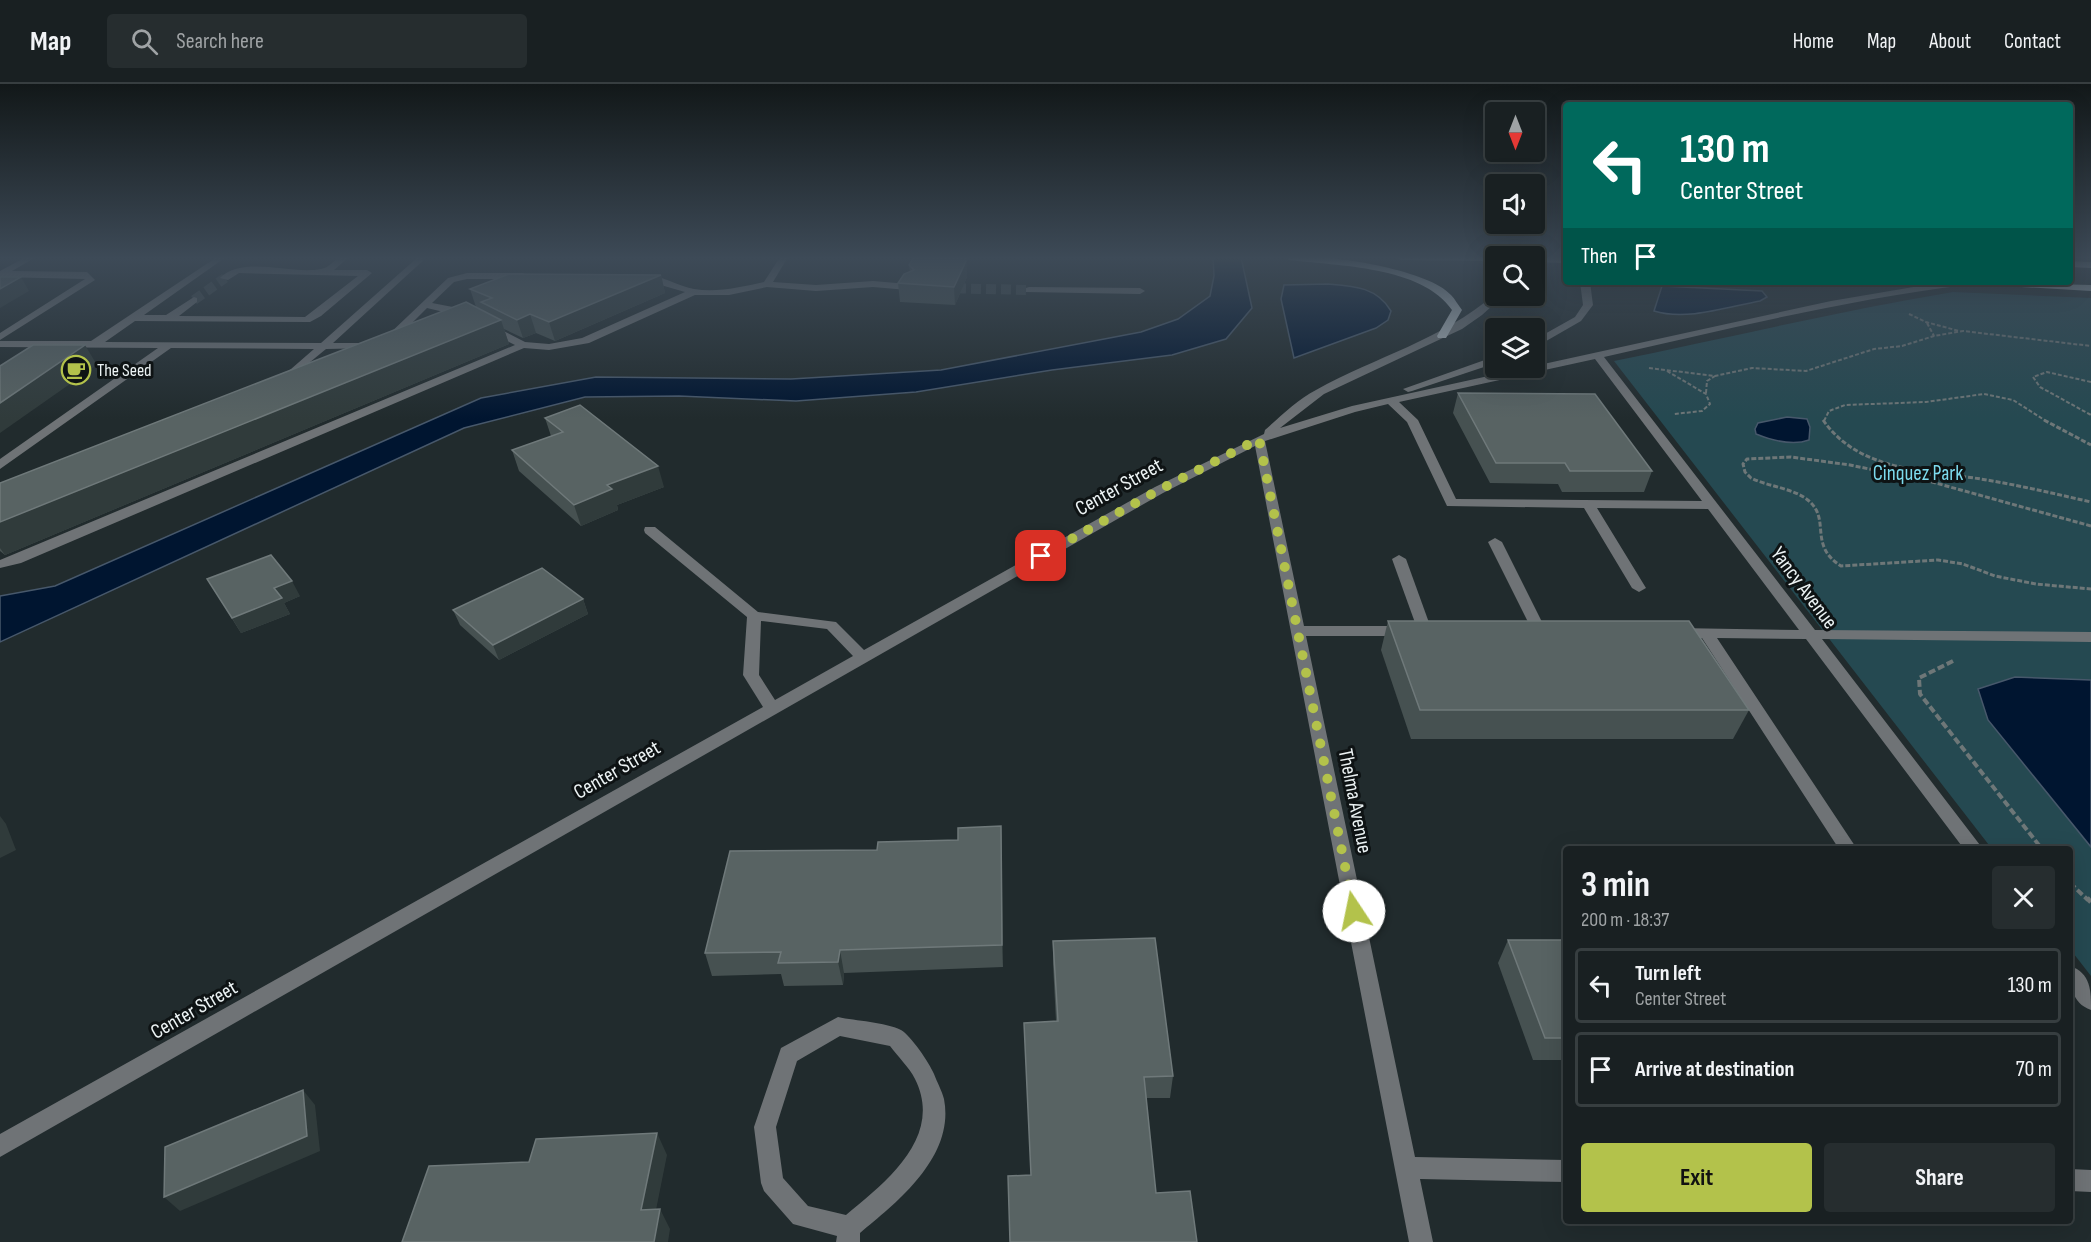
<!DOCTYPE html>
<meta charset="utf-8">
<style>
:root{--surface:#192022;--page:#262d2f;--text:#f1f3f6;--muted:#9fa3a5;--line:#373e40;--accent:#b3c24b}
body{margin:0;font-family:"Sofia Sans Condensed",sans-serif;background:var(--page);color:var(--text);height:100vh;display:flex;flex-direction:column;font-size:22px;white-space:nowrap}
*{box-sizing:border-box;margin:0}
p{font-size:20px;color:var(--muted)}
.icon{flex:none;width:33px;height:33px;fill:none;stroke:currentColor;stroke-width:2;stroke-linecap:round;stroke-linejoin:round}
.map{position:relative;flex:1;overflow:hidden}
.panel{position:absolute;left:1563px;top:762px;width:510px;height:378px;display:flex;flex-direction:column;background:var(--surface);border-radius:6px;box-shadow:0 6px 24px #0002,0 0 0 2px var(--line)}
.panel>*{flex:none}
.hud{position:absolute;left:1563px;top:18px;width:510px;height:183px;border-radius:6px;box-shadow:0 6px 24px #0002,0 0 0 2px var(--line);background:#00695c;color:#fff;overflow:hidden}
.needle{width:39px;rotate:180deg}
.buttons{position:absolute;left:1485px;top:18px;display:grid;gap:12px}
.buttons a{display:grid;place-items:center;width:60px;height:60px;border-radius:6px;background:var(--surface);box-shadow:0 6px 24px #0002,0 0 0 2px var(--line);font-size:30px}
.pin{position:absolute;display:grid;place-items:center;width:51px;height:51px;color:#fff;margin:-26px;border-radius:12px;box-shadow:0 3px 9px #0006}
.me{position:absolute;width:66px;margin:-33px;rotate:349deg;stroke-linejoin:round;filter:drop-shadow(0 0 4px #0008)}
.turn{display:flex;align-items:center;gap:21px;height:126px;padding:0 18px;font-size:27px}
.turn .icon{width:78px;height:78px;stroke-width:2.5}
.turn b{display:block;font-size:42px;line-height:51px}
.then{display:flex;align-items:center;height:57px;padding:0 18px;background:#0003;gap:12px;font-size:22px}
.round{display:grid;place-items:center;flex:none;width:63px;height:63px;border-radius:6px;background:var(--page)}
.headline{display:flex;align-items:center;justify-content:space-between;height:102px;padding:0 18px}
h1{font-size:36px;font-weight:700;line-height:45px}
.button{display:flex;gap:12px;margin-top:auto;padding:12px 18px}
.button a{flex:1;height:69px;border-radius:6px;background:var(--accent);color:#111;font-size:24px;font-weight:700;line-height:69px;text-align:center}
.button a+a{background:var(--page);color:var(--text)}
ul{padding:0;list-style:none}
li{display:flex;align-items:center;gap:18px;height:75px;margin:0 12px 9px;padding:0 6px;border:3px solid var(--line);border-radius:6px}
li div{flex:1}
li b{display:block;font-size:22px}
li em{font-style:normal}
header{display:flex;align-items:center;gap:36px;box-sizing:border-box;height:84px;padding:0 30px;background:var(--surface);border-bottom:2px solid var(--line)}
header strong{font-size:28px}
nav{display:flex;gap:33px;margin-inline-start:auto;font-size:21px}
.search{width:420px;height:54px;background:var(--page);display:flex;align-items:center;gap:15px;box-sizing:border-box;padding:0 21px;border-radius:6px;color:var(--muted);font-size:22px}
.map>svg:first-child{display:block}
</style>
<header>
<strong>Map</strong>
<div class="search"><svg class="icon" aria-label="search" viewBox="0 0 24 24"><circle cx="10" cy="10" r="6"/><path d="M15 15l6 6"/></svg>Search here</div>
<nav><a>Home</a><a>Map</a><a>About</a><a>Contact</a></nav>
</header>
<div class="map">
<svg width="2091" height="1158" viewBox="0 0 2091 1158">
<rect width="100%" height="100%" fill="#212b2d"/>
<path fill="#254951" d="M1953,208L2091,214V892L2070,865V765H1992L1614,277C1727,254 1839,227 1953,208Z"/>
<g fill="#001530" stroke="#47586b" stroke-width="1.5">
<path d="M1213,173H1241L1252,224L1226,255L1172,271L1052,286L916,308L796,317L679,312L585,313L464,344L0,558V512L55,502L481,314L596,293L791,295L941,286L1141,248L1178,235L1210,212L1214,192Z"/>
<path d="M1328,200C1354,202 1377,203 1391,227L1388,236L1376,244L1294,274L1281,215L1284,201Z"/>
<path d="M1662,202L1762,207L1767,213L1760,217C1727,223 1687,237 1654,227Z"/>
<path d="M1787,333L1807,335L1810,343L1809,356C1793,362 1771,356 1756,350L1755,345L1758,339Z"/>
<path d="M2015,593L2091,596V763L1988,636L1978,605Z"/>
</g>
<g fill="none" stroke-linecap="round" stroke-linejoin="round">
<g stroke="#3f494b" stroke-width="10" stroke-dasharray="10 5" stroke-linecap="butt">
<path d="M941,204L1029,206"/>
<path d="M194,216L225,194"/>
</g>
<g stroke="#6e7778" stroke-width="2" stroke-dasharray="4 2" stroke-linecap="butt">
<path d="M1909,230L1926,238L1959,247"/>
<path d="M1927,239L1934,252"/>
<path d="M1649,284L1715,292L1752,284L1806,287L1874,265L1902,262L1934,252L1963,247L2091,262"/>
<path d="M1667,287L1706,310L1710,320L1702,327L1674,330"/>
<path d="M2091,298L2047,288L2033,293L2040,303L2091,331"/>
<path d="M1706,309L1707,297L1715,292"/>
<path d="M1824,337L1829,327L1845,321L1926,318L1984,310L2013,316L2046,337"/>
</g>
<g stroke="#6e7778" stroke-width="3" stroke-dasharray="5 2" stroke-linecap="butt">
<path d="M1823,336C1860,389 1928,386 1987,396C2022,402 2056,410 2091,418"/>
<path d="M2044,336L2091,361"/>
<path d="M1958,391L1959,379"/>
<path d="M2091,442L1932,398L1850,381L1791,373L1747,375L1743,380L1745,388L1751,394C1769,403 1794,404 1809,417C1831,436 1808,461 1841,482L1938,476L1963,480L1995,492L2036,500L2091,505"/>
</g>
<g stroke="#6e7778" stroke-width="4" stroke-dasharray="7 3" stroke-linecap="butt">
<path d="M1953,577L1919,594L1920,610L2042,765"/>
<path d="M2070,799L2088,816"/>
</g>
<path stroke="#6e7778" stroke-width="5" stroke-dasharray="8 4.5" stroke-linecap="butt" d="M2087,814L2091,818"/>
<g fill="#6f7376" fill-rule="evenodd">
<path d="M26,173H36L12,187L87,188L95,196L0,256V249L85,195L0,193V187Z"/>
<path d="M217,173H226L144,231H166L194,213L197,214V218L179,232L305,233L358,192L239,189L228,196L220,194C244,171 291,191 321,185C333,183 334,171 349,173L334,186H367L372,189L321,232L310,238L135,237L105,258L321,259L418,173H427L333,259H368L372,260V264L326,265L287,297L283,296V292L314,265L171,264L0,385V375L158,264L0,263V257H91Z"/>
<path d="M780,173H788L773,198L816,201L873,197L908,200L913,203L908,206L873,203L816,207L767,203L729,211H695L589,259L549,266L524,264L21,479L0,484V476L515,261L486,246V242H494L525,258L549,260L582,254L685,208L640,195V191C659,189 676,202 694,205C717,209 741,203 764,198Z"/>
<path d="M467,189H523L528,192L523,195H467L454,198L432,219L458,224L469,230V234L427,224L395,256H387V252L448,194Z"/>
<path d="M1580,198H1590L1593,221L1581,237L1534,264V256L1575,233L1583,221Z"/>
<path d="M1943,198H1971L1966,201C1844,216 1724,246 1604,273L1815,546L2091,548V558L1822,555L1983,765H1964L1806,555L1717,554L1857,765H1839L1702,554H1677L1670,549L1677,544L1799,546L1708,425L1597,424L1646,504L1639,508L1632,504L1584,424L1447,422L1407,338L1388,320L1355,328L1265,357L1304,542H1404L1411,547L1404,552H1306L1415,1073L1566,1076V1098L1420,1095L1433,1158H1409L1255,362L1163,409L0,1073V1050L763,623L743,591L747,533L645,449L644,446L645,443H655L758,528L836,538L864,566L1155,403L1264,350L1265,346C1281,332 1297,316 1316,306C1377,272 1440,257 1495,210L1503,212L1482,231L1462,245L1324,310L1280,344L1352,322L1831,217ZM1595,275L1702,417L1456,415L1418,336L1399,318ZM761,537L827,545L853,572L775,616L759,591Z"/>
<path d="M1029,203L1140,204L1145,207L1140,210L1026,208V204Z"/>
<path d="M1496,272V279L1412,307L1408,308L1403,305Z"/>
<path d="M1495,454L1502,458L1547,548L1545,551H1535L1533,548L1488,458Z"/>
<path d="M1399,471L1406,475L1432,547L1430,550L1425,552L1418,547L1392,475Z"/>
<path d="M2070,882C2091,889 2091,907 2091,926C2071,919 2070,900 2070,882Z"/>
<path d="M838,933C856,937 885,938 901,946C911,952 929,978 934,990C937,998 942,1007 944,1015C955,1072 899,1117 860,1149V1158H836L837,1152L793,1140L764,1107L761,1099L754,1043L781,964ZM840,952L890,962C898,973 909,983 915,995C944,1053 886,1098 846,1131L808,1122L783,1094L776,1043L797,977Z"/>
<path d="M2070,1085L2091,1086V1108L2070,1107Z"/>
</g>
<g fill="#b5bec3" fill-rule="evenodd">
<path d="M1285,173C1320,169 1426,184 1451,211C1455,215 1458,221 1462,226L1446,254H1438L1437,252L1452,226C1422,182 1338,182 1289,176Z"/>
<path d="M1396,173H1496V177L1400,176Z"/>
<path d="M1534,173H1566V179L1534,178Z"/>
<path d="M2070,177L2091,178V184L2070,183Z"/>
<path d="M1982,198L2091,201V207L1987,201Z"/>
</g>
</g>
<g fill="#465151">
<path d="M909,181L967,193L955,221L900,218L898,199L910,188Z"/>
<path d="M661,191L665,209L555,257L536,249L523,254L504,245L509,260L5,471L0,467V399L485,228L484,227L476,223L470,205Z"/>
<path d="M1458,309L1652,387L1644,408H1562L1558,400L1490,399L1453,329Z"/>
<path d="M545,334L664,403L617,421L618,426L581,442L519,387L512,366L551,352Z"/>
<path d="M207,495L300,512L284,519L290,530L241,549Z"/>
<path d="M583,515L588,530L499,576L460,541L453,526Z"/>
<path d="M1388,537L1749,626L1733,655H1411L1381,566Z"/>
<path d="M1001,742L1003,883L844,889L843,901L784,902L781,890L712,892L705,869L877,766L958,756Z"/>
<path d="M1508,856H1566V976H1533L1498,879Z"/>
<path d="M1053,857L1173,992L1170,1014H1146L1156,1109L1197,1158L1031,1091L1024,939L1056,937L1053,880Z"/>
</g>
<g fill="#303b3b">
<path d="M967,175V193L955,221L954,203Z"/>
<path d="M661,191L665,209L555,257L549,238Z"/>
<path d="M21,193L29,207L0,224V205Z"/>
<path d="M530,230L536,249L523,254L517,236Z"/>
<path d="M501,236L509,260L5,471L0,464V438Z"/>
<path d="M85,261L97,281L0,349V319Z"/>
<path d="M658,382L664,403L617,421L618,426L581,442L574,421L607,401Z"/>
<path d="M292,497L300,512L284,519L290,530L241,549L232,534L274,504Z"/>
<path d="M583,515L588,530L499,576L493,561Z"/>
<path d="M0,732L6,740L16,766L0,774Z"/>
<path d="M1001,742L1002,765L1003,883L1002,861Z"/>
<path d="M840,866L844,889L843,901L838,878Z"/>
<path d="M303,1006L315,1021L320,1067L180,1127L164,1113Z"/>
<path d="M657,1049L667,1071L652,1146L641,1126Z"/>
<path d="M660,1125L670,1145L668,1158H654Z"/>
</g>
<g fill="#586363" stroke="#6f797a" stroke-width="1.5">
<path d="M914,173H929L967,175L954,203L898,199L904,190L914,186L909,181Z"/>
<path d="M509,190L661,191L549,238L530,230L517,236L481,218L492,214L470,205Z"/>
<path d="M0,193H21L0,205Z"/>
<path d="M466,218L501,236L0,438V399Z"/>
<path d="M33,261H85L0,319V282Z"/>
<path d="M1458,309L1595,310L1652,387H1570L1565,379H1496Z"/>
<path d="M580,321L658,382L607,401L612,405L574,421L512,366L563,348L545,334Z"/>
<path d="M271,471L292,497L274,504L282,514L232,534L207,495Z"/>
<path d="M542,484L583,515L493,561L453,526Z"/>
<path d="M1388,537H1689L1749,626H1420Z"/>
<path d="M1001,742L1002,861L840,866L838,878L778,879L781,868L705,869L730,767L877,766L878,758L958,756V744Z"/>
<path d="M1155,854L1173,992L1144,993L1156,1109L1190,1107L1197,1158H1010L1008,1092L1031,1091L1024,939L1058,937L1053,857Z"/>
<path d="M1508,856H1566V954H1545Z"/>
<path d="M303,1006L307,1052L164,1113L165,1063Z"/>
<path d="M657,1049L641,1126L660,1125L654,1158H402L429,1082L529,1078L536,1055Z"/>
</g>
<linearGradient id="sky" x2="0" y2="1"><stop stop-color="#121819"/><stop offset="0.52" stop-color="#3d4a57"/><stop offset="1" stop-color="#3d4a57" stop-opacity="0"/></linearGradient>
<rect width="2091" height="335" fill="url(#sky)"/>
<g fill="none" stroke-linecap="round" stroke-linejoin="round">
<path stroke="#b3c24b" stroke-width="10" stroke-dasharray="0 18" d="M1041,472L1159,406L1259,355L1354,827"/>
</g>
<defs>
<g id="cafe-ring" transform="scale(1.5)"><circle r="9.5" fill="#0e1314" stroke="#b3c24b" stroke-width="1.5"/><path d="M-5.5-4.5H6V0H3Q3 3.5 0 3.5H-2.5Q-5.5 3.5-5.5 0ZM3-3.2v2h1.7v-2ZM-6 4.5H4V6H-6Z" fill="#b3c24b"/></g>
</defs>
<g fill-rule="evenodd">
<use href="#cafe-ring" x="76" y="286"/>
</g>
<g text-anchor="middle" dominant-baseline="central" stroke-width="6" stroke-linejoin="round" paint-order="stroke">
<g font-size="18" fill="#ecf3f4" stroke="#0e1314" text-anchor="start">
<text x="97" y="286">The Seed</text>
</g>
<g font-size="21" fill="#7ddbee" stroke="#0e1314">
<text x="1918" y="389">Cinquez Park</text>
</g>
<g font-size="21" fill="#ecf3f4" stroke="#0e1314">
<text transform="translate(1119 403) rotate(-29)">Center Street</text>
<text transform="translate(1804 504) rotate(53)">Yancy Avenue</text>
<text transform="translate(617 686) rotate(-30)">Center Street</text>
<text transform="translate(1355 717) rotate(79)">Thelma Avenue</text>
<text transform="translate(194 926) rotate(-30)">Center Street</text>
</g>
</g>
</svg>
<div class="buttons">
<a><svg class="needle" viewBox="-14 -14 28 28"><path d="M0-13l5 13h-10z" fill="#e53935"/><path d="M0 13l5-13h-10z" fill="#9fa3a5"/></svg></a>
<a><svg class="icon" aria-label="sound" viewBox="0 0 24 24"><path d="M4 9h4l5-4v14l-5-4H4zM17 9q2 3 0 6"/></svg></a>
<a><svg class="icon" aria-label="search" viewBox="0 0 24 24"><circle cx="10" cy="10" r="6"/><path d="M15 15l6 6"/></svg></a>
<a><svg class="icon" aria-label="layers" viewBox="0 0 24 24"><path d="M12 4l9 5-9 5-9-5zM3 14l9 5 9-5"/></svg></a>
</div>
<div class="pin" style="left:1041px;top:472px;background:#d93025"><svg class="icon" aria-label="arrive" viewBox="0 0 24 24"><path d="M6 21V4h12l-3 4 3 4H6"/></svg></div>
<svg class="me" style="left:1354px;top:827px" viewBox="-20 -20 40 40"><circle r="19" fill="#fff"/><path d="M0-13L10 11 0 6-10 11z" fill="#b3c24b"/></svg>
<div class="hud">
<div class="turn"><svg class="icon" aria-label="left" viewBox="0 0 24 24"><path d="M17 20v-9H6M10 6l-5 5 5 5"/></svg><div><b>130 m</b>Center Street</div></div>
<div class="then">Then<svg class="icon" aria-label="arrive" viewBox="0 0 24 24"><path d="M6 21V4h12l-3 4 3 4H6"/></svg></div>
</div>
<section class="panel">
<div class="headline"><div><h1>3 min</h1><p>200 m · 18:37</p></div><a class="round"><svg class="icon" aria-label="close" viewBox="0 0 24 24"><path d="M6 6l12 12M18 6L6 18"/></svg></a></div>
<ul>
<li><svg class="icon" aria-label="left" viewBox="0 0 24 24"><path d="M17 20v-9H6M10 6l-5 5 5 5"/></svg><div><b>Turn left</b><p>Center Street</p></div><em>130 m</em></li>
<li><svg class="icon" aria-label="arrive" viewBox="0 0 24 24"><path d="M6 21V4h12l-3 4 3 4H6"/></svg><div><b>Arrive at destination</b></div><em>70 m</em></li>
</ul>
<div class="button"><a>Exit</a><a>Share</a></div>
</section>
</div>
